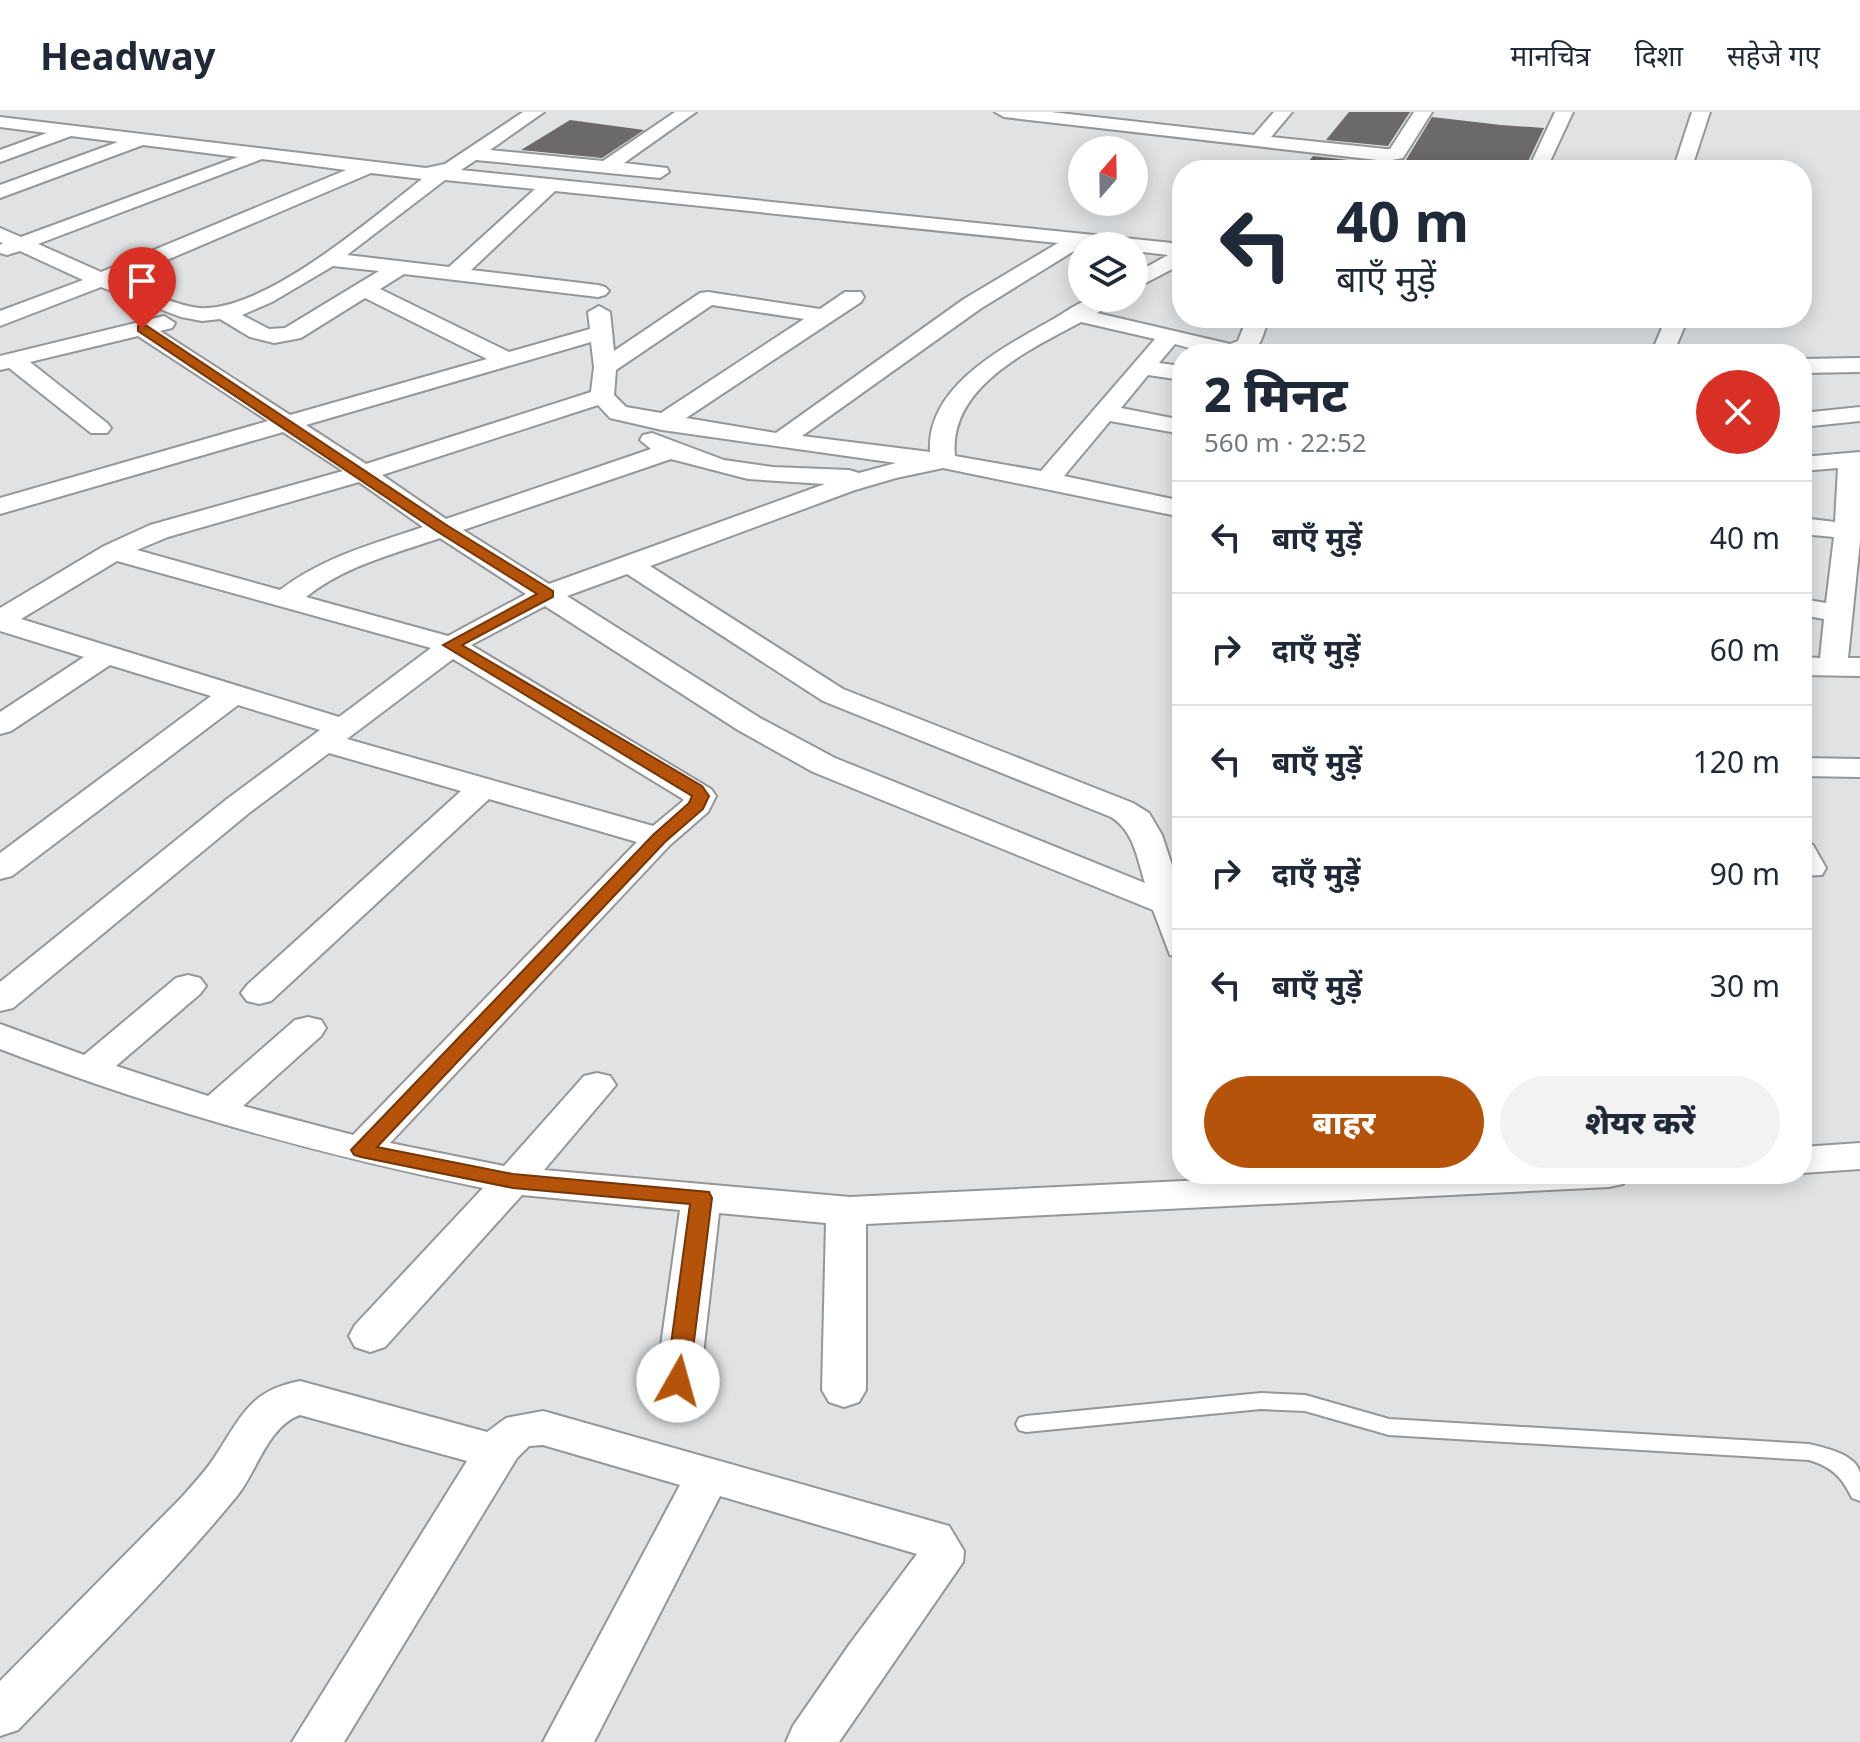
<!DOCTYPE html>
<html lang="hi">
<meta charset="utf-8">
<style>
:root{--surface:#fff;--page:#f2f2f3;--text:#1f2937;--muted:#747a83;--line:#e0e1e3;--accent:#b45309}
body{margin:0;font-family:"Noto Sans","Noto Sans Devanagari",sans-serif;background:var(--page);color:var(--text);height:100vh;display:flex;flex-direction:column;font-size:30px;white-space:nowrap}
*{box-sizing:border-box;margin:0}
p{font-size:26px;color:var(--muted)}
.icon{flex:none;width:44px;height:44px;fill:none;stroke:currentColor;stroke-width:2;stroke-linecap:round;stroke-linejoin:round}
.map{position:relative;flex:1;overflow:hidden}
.sheet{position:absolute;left:1172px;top:232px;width:640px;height:840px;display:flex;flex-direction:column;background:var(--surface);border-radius:32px;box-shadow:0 4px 20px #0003}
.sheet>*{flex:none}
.top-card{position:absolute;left:1172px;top:48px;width:640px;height:168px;border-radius:32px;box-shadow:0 4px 20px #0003;background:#fff;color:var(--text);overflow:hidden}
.needle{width:52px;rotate:20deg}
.buttons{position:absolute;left:1068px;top:24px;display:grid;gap:16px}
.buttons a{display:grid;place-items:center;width:80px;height:80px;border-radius:50%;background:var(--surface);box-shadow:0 4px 20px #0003;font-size:40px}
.pin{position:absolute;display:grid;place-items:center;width:68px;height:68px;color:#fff;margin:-82px -34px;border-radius:50% 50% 50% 0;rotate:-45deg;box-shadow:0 0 8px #0007}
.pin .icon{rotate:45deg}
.me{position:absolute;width:88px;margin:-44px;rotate:7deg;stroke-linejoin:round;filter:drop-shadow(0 0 6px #0008)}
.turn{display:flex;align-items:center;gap:28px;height:168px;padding:0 32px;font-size:36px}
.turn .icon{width:104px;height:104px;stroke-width:2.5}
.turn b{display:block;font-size:56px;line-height:68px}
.round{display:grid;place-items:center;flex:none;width:84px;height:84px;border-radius:42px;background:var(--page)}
.summary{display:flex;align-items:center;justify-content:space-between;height:136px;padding:0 32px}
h1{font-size:48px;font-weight:800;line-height:60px}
.action{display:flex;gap:16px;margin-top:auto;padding:16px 32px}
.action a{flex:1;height:92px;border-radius:48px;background:var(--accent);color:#fff;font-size:32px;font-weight:800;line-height:92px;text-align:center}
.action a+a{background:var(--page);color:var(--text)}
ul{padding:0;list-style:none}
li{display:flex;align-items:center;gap:24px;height:112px;padding:0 32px;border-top:2px solid var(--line)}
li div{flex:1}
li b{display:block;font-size:30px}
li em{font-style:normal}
header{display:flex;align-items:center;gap:48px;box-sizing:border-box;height:112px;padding:0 40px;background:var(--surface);border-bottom:2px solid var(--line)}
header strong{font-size:38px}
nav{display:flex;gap:44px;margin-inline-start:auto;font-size:28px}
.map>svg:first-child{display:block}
</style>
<header>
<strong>Headway</strong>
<nav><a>मानचित्र</a><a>दिशा</a><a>सहेजे गए</a></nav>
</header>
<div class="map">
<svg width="1860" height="1630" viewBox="0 0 1860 1630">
<rect width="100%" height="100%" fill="#e1e2e4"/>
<g fill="#6b6969">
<path d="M1349,0H1410L1388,34L1326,28Z"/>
<path d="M1432,5L1501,13L1544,16L1524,58H1466L1397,50L1406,48Z"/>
<path d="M570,8L644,18L602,46L521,38Z"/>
<path d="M1313,44L1384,52L1379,58L1304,55Z"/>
</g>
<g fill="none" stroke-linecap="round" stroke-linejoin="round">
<g stroke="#959698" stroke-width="4">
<path id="lane" d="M1261,1281L1305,1283L1389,1307L1809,1332C1825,1336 1856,1342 1860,1361C1860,1369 1860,1380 1860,1389L1852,1386C1842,1365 1832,1355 1809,1348L1389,1323L1305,1299L1261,1297L1026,1320L1019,1318L1016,1312L1019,1306L1026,1304Z"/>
</g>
<g stroke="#959698" stroke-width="4">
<g id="street">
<path d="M523,0H544L490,38L603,49L675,0H696L624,51L667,56L669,60L660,66L476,48L461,58L1182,132V152L1134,177V162L1168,143L1134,139V134H1082L980,197L802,324L930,340C926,275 1001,237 1050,209C1063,202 1079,189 1094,186C1101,184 1111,186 1119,186L1097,201L1230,232L1238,229L1247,206H1269C1265,215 1263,229 1256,236C1242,252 1193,237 1175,232L1159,251L1182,254V268L1148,263L1121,296L1182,308V322L1110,309L1064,364L1182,389V405L943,356L896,366L855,378L650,454L843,577L1133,691L1149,701L1162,723L1182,784V846L1170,843L1153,798L813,660L738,618L545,494L471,533L711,677L716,684L708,700L670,733L390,1031L504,1054L584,964L597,961L610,964L616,973L544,1058L850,1085L1329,1062H1628L1623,1072L1609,1075L866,1112V1278L859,1290L844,1295L829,1290L822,1278L826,1111L719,1101L700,1269L693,1281L678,1285L663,1281L656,1269L680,1098L522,1083L385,1235L370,1240L355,1235L349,1224L355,1213L483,1076C318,1042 158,998 0,937V912L84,943L176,866L188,863L200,866L206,874L200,882L116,954L208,984L295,908L308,905L321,908L326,916L321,924L243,994L353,1023L637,730L489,687L271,889L259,892L247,889L241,881L247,873L461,679L329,641L249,701L13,896L0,899V870L227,687L320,618L238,593L12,764L0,767V741L211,584L110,553L11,619L0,622V600L84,545L0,519V496L104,434L150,413L343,359L283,320L0,402V386L268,309L138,224L30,250L107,311L111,316L107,321H91L9,256L0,258V244L164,204L175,211L172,216L160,219L290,303L487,247L365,186L301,226L274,231L250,225L220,207L202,209L181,205L101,175L0,214V199L83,168L20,139L7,143L0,141V133L3,131L0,130V116L21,125L238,45L143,33L0,86V73L118,30L71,24L0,50V38L47,21L0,15V5L426,56L445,52ZM262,47L346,58L101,160L38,132ZM371,61L422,67C371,107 272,193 207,196C183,198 143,177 120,168ZM445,68L535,77L449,155L347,143ZM555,79L1058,131L964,187L776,321L686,306L861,190L864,185L861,180H845L820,197L708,180L700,181L614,239L610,200L599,194L588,200L590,217L509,240L380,177L404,162L598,185L605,183L609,179L605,175L598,173L471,158ZM333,154L379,159L285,216L269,217L242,203L272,190ZM712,193L804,207L661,301L626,295L614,283L616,258ZM1081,210L1155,227L1041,359L955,344C948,275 1029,238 1081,210ZM591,230L594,255L591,280L366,352L306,313ZM598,293L610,306L662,318L896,351L859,361L849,358L773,355L724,348L652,321L643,323L640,328L651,337L446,407L382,363ZM671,347L748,367L825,372L549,472L463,418ZM359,370L423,415C373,432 323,445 280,478L137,438L168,425ZM440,426L526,482L448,524L306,485C344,454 394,442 440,426ZM117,449L431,536L339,605L21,507ZM627,462L823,589L1111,705C1134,719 1137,746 1145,771L835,646L760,606L567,484ZM453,547L683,687V689L653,714L347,627Z"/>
<path d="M995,0H1051L1254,23L1274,0H1292L1271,25L1386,37H1390L1414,0H1432L1403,46L1386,49L1004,5Z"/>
<path d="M1555,0H1573L1546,58H1528Z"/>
<path d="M1692,0H1710L1691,58H1673Z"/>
<path d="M1666,206H1688L1673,242H1651Z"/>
<path d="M1860,246V260L1802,261V247Z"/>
<path d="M1860,295V309L1802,315V301Z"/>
<path d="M1860,340V429L1848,546H1860V564L1802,563V545L1820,546L1824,507L1802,503V487L1826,491L1834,425L1802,422V406L1835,410L1838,356L1802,359V345Z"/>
<path d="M1802,646L1860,647V665L1802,664Z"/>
<path d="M1802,730L1813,733L1826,756L1822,763L1802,764Z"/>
<path d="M1860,1031V1057L1802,1061V1035Z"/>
<path d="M300,1269L487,1320L506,1306L543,1299L949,1414L964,1439L963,1450L839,1630H786L793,1614L849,1533L917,1442L720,1384L594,1630H543L680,1373L543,1333L529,1334L517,1346L344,1630H292L467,1349L300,1303C268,1314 257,1359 237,1384C169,1467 92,1541 18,1618L0,1624V1569L182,1385C193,1372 205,1360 214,1346C241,1306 248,1279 300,1269Z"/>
</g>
</g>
<use href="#lane" fill="#fff" fill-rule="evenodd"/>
<use href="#street" fill="#fff" fill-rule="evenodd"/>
</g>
<path fill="#b45309" stroke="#753606" stroke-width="2" d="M138,214H147L448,414L553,479V485L462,533L702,674L709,684L703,697L665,730L377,1035L513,1062L709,1080L712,1086L689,1269L686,1275L678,1277L670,1275L666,1269L690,1092L513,1076L361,1045L354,1043L351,1038L653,723L689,691L692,684L443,533L537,482L438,420L138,219Z"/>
</svg>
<div class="buttons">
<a><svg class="needle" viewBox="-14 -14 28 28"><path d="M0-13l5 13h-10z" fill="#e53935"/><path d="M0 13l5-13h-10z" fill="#747a83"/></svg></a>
<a><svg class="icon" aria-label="layers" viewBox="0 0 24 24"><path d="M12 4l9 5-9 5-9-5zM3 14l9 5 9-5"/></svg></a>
</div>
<div class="pin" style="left:142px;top:217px;background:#d93025"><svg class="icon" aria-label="arrive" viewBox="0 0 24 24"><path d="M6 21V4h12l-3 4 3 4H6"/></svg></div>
<svg class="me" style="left:678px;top:1269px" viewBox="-20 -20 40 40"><circle r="19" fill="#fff"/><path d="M0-13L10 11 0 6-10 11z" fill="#b45309"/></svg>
<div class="top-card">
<div class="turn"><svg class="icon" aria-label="left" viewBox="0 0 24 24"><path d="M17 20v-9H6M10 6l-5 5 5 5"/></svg><div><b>40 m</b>बाएँ मुड़ें</div></div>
</div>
<section class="sheet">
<div class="summary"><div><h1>2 मिनट</h1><p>560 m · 22:52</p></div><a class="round" style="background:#d93025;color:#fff"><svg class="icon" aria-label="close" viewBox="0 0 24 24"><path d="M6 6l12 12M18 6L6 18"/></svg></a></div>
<ul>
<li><svg class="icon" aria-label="left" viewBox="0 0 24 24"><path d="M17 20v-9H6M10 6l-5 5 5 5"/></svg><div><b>बाएँ मुड़ें</b></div><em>40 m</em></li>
<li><svg class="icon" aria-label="right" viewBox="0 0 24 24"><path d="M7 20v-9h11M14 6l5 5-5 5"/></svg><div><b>दाएँ मुड़ें</b></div><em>60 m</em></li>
<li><svg class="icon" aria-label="left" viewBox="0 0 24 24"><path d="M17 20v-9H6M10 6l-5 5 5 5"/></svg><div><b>बाएँ मुड़ें</b></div><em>120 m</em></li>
<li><svg class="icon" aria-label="right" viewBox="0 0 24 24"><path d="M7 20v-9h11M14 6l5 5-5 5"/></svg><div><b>दाएँ मुड़ें</b></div><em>90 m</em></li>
<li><svg class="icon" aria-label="left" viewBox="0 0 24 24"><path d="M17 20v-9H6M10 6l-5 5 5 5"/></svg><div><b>बाएँ मुड़ें</b></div><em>30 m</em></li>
</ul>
<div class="action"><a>बाहर</a><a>शेयर करें</a></div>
</section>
</div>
